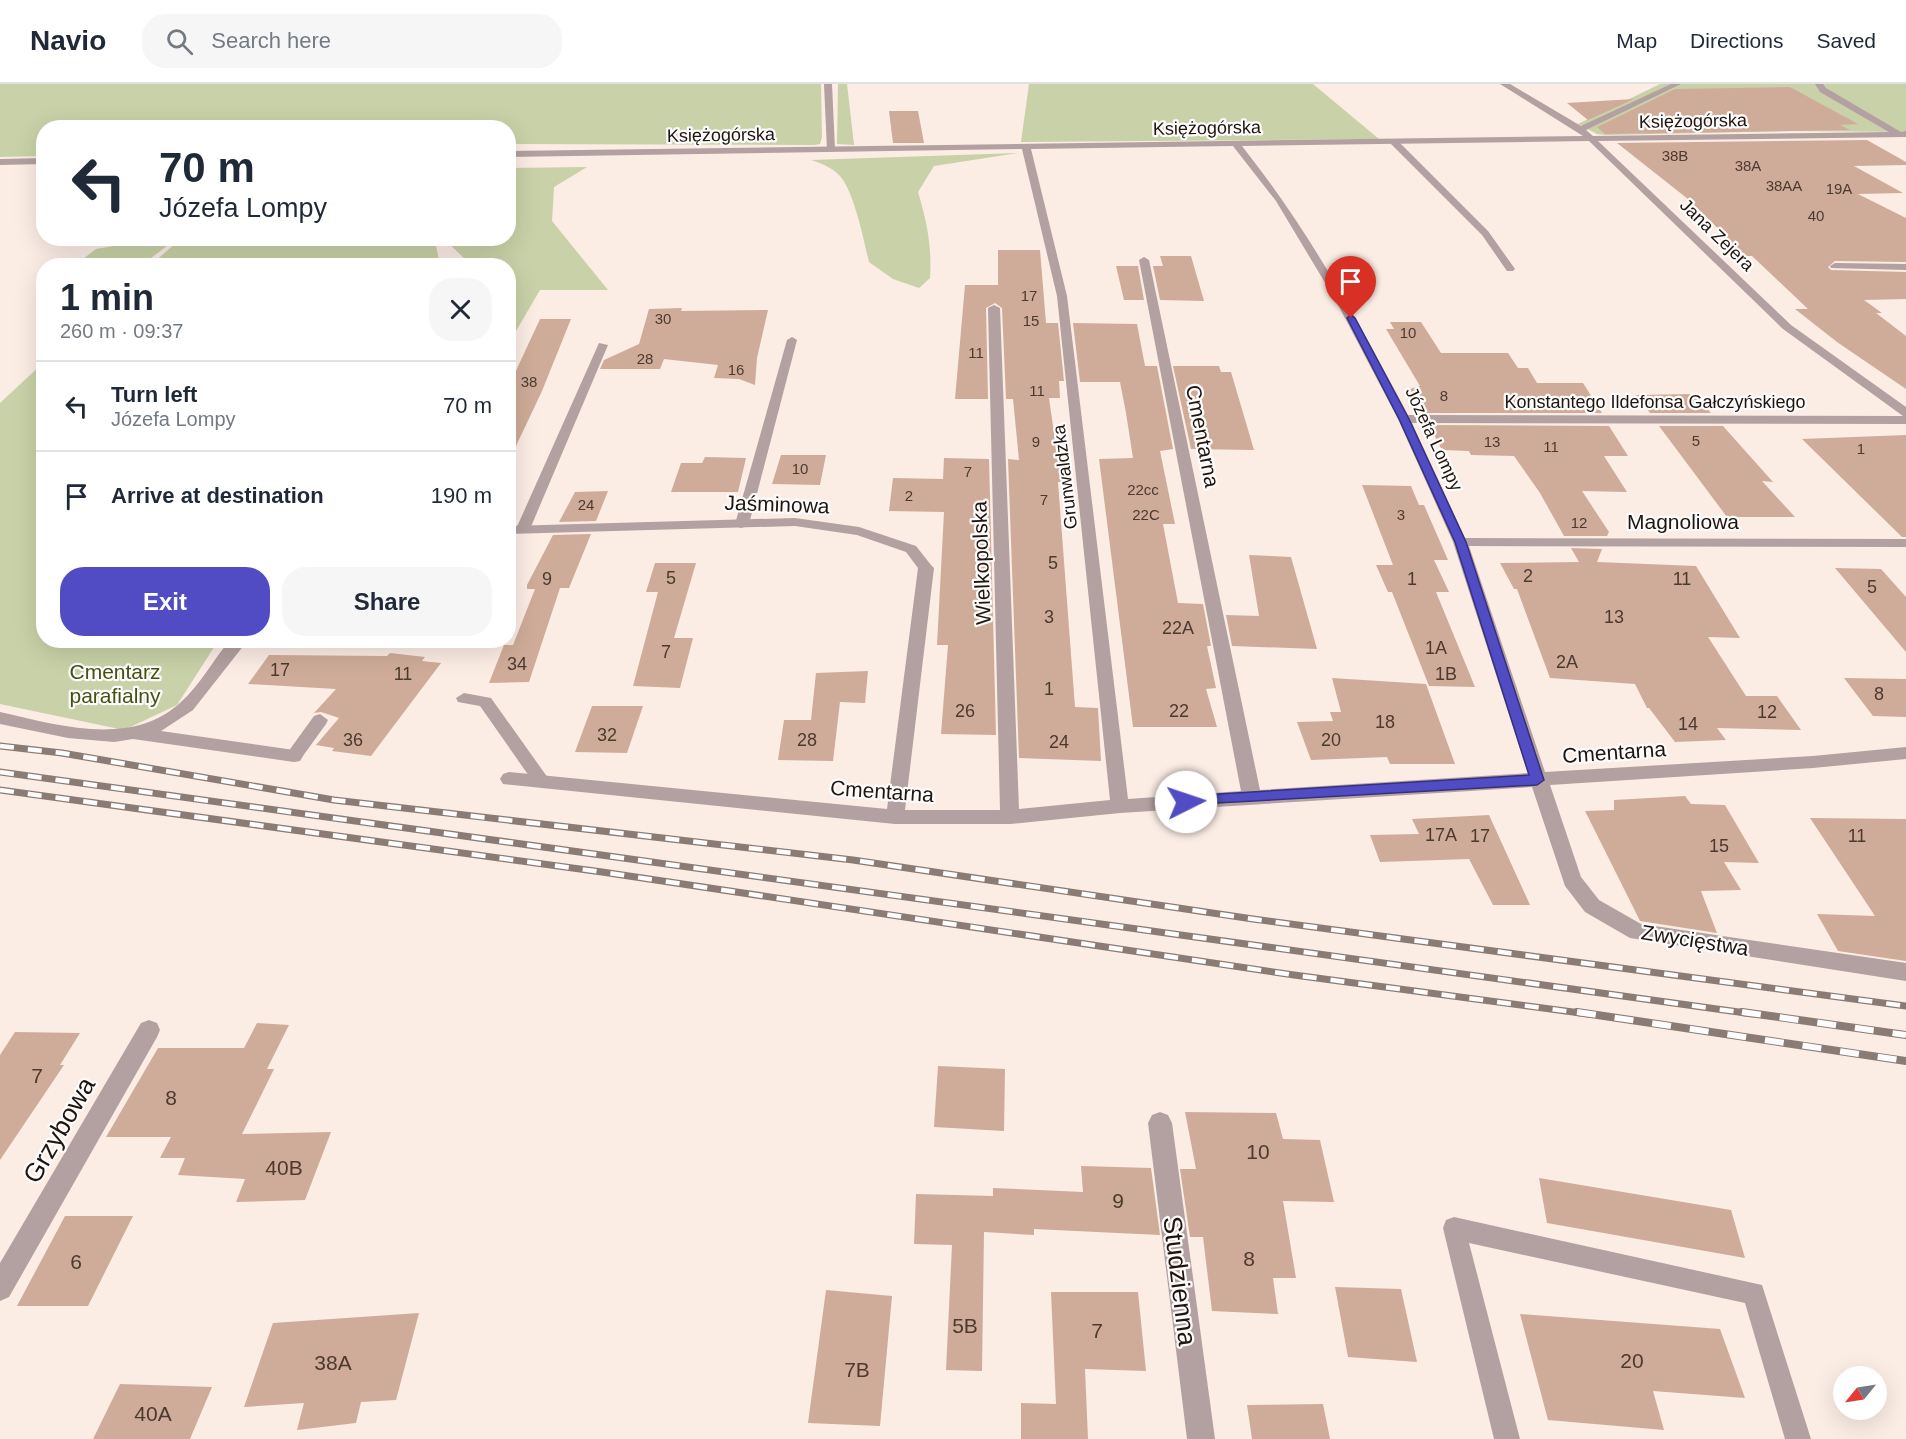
<!DOCTYPE html>
<meta charset="utf-8">
<style>
:root{--surface:#fff;--page:#f6f6f7;--text:#1f2937;--muted:#747a83;--line:#e0e1e3;--accent:#514cc3}
body{margin:0;font-family:Arial,sans-serif;background:var(--page);color:var(--text);height:100vh;display:flex;flex-direction:column;font-size:22px;white-space:nowrap}
*{box-sizing:border-box;margin:0}
p{font-size:20px;color:var(--muted)}
.icon{flex:none;width:33px;height:33px;fill:none;stroke:currentColor;stroke-width:2;stroke-linecap:round;stroke-linejoin:round}
.map{position:relative;flex:1;overflow:hidden}
.details{position:absolute;left:36px;top:174px;width:480px;height:390px;display:flex;flex-direction:column;background:var(--surface);border-radius:24px;box-shadow:0 6px 24px #0002}
.details>*{flex:none}
.guide{position:absolute;left:36px;top:36px;width:480px;height:126px;border-radius:24px;box-shadow:0 6px 24px #0002;background:#fff;color:var(--text);overflow:hidden}
.needle{width:39px;rotate:240deg}
.tools{position:absolute;left:1833px;top:1282px;display:grid;gap:12px}
.tools a{display:grid;place-items:center;width:54px;height:54px;border-radius:50%;background:var(--surface);box-shadow:0 6px 24px #0002;font-size:30px}
.pin{position:absolute;display:grid;place-items:center;width:51px;height:51px;color:#fff;margin:-62px -26px;border-radius:50% 50% 50% 0;rotate:-45deg;box-shadow:0 0 6px #0007}
.pin .icon{rotate:45deg}
.me{position:absolute;width:66px;margin:-33px;rotate:86deg;stroke-linejoin:round;filter:drop-shadow(0 0 4px #0008)}
.turn{display:flex;align-items:center;gap:21px;height:126px;padding:0 24px;font-size:27px}
.turn .icon{width:78px;height:78px;stroke-width:2.5}
.turn b{display:block;font-size:42px;line-height:51px}
.round{display:grid;place-items:center;flex:none;width:63px;height:63px;border-radius:24px;background:var(--page)}
.headline{display:flex;align-items:center;justify-content:space-between;height:102px;padding:0 24px}
h1{font-size:36px;font-weight:600;line-height:45px}
.cta{display:flex;gap:12px;margin-top:auto;padding:12px 24px}
.cta a{flex:1;height:69px;border-radius:24px;background:var(--accent);color:#fff;font-size:24px;font-weight:600;line-height:69px;text-align:center}
.cta a+a{background:var(--page);color:var(--text)}
ul{padding:0;list-style:none}
li{display:flex;align-items:center;gap:18px;height:90px;padding:0 24px;border-top:2px solid var(--line)}
li div{flex:1}
li b{display:block;font-size:22px}
li em{font-style:normal}
header{display:flex;align-items:center;gap:36px;box-sizing:border-box;height:84px;padding:0 30px;background:var(--surface);border-bottom:2px solid var(--line)}
header strong{font-size:28px}
nav{display:flex;gap:33px;margin-inline-start:auto;font-size:21px}
.search{width:420px;height:54px;background:var(--page);display:flex;align-items:center;gap:15px;box-sizing:border-box;padding:0 21px;border-radius:24px;color:var(--muted);font-size:22px}
.map>svg:first-child{display:block}
</style>
<header>
<strong>Navio</strong>
<div class="search"><svg class="icon" aria-label="search" viewBox="0 0 24 24"><circle cx="10" cy="10" r="6"/><path d="M15 15l6 6"/></svg>Search here</div>
<nav><a>Map</a><a>Directions</a><a>Saved</a></nav>
</header>
<div class="map">
<svg width="1906" height="1355" viewBox="0 0 1906 1355">
<rect width="100%" height="100%" fill="#fbece4"/>
<g fill="#c8d1a7">
<path d="M0,0H821L822,53L820,60L814,61L509,60L508,44H44L43,72L0,73Z"/>
<path d="M838,0H847L854,61L837,60Z"/>
<path d="M1029,0H1313L1379,55L1021,58Z"/>
<path d="M1660,0H1906V48L1787,47L1606,51L1597,50L1578,40Z"/>
<path d="M1018,69L934,82L918,108C927,138 932,163 930,194L919,204L893,195L869,178C864,157 854,107 840,92C833,84 821,79 811,76Z"/>
<path d="M587,83L554,103L552,137L608,206H540L509,259L508,182L471,181L444,155L508,154L509,84Z"/>
<path d="M155,155H176L142,181H75L96,165Z"/>
<path d="M179,156H435L440,181H151Z"/>
<path d="M43,279L44,556L218,557L177,621L124,646L0,620V319Z"/>
</g>
<g fill="#cfac99">
<path d="M1790,3L1858,40L1840,41L1850,46L1605,50L1597,43L1675,5Z"/>
<path d="M1634,15L1588,36L1567,19Z"/>
<path d="M889,27H918L924,59H893Z"/>
<path d="M1867,56L1906,78V81L1854,82L1903,109L1858,110L1906,134V178L1835,177L1828,183L1831,186L1906,188V215L1864,216L1882,229H1876L1906,252V305L1837,258L1795,225H1808L1752,172H1746L1688,115L1617,59Z"/>
<path d="M998,166H1040L1046,239H1058L1064,297H1059L1060,314H1049L1061,398H1058L1075,623L1098,624L1101,677L1019,674L1008,375L1019,376L1013,315H1006L1002,224L995,219L986,224L988,315H955L965,201H998Z"/>
<path d="M1160,172H1191L1204,217L1160,216L1153,182H1163Z"/>
<path d="M1116,182H1138L1144,216H1124Z"/>
<path d="M682,224L681,227L768,226L757,274L755,301L739,295L714,294L718,281L664,275L660,285H600L604,276L639,260L649,225Z"/>
<path d="M540,235H571L542,307L508,379V304Z"/>
<path d="M1390,238H1421L1441,269H1508L1518,284H1528L1537,299H1583L1602,329H1422L1410,305L1420,302L1386,245H1394Z"/>
<path d="M1073,239L1137,240L1145,282H1157L1173,365L1160,367L1175,440H1163L1178,519L1203,520L1211,562H1207L1216,604L1206,605L1217,643H1133L1099,375L1133,374L1126,329L1120,298H1080Z"/>
<path d="M1173,282H1219L1221,288H1231L1254,366L1191,365Z"/>
<path d="M1693,310L1711,329H1650L1636,311Z"/>
<path d="M1429,341L1609,342L1628,372H1604L1627,408L1582,407L1609,448L1607,452H1564L1540,409L1514,372L1471,371L1469,367L1442,366Z"/>
<path d="M1659,342H1723L1773,398L1762,397L1795,433H1727Z"/>
<path d="M1906,351V453H1902L1802,355Z"/>
<path d="M781,371H826L820,401L772,400Z"/>
<path d="M705,373L746,374L738,408H671L681,379H702Z"/>
<path d="M944,374L989,375L996,651L941,650L948,561H937L944,428L889,427L893,394L943,395Z"/>
<path d="M1362,401L1411,402L1419,421H1424L1448,476H1434L1449,508H1436L1475,603L1429,602L1392,508H1388L1376,481H1393Z"/>
<path d="M608,407L596,437L559,438L575,408Z"/>
<path d="M591,450L569,504H560L529,598L489,599L504,561H513L535,505H527V501L553,451Z"/>
<path d="M1571,464L1602,465L1597,478L1696,482L1740,554L1708,553L1746,612H1777L1801,646L1717,644L1726,656L1675,658L1649,624H1647L1635,600L1550,594L1517,505H1514L1500,479L1579,478Z"/>
<path d="M1249,471L1291,473L1317,565L1232,562L1226,531L1259,532Z"/>
<path d="M655,479H696L674,554H693L680,604L633,602L658,508H646Z"/>
<path d="M1835,484L1881,485L1906,513V568Z"/>
<path d="M390,569L425,573L422,577L441,579L371,672L332,667L334,664L316,661L339,634L321,628L314,629L336,605L248,600L269,571L387,572Z"/>
<path d="M868,587L865,619L840,618L833,677L778,676L784,636H811L816,589Z"/>
<path d="M1332,594L1426,600L1455,680H1390L1387,673L1311,676L1297,638L1333,637L1330,628H1341Z"/>
<path d="M1844,594L1906,595V633L1873,632Z"/>
<path d="M592,622H643L627,669L575,668Z"/>
<path d="M1685,712L1691,720L1725,721L1759,779L1724,778L1741,806L1701,807L1717,849L1640,837L1585,727L1614,726V716Z"/>
<path d="M1489,731L1530,821H1493L1469,775L1380,778L1370,751L1419,750L1412,735Z"/>
<path d="M1810,734L1906,735V877L1838,867L1817,830L1875,832Z"/>
<path d="M257,939L289,941L267,985H274L242,1050L331,1048L305,1116L236,1118L245,1095L178,1091L185,1074H160L171,1053H106L158,964H244Z"/>
<path d="M15,948L80,949L60,981H64L0,1076V971Z"/>
<path d="M938,982L1005,985L1004,1047L934,1043Z"/>
<path d="M1185,1028L1276,1029L1283,1055L1320,1056L1334,1118L1283,1117L1296,1194H1273L1278,1230L1212,1227L1203,1153H1190L1180,1085H1196Z"/>
<path d="M1081,1082L1151,1084L1160,1151L1034,1145V1151L984,1148L982,1287L946,1286L952,1161L914,1160L916,1110L993,1112V1104L1083,1108Z"/>
<path d="M1539,1094L1731,1126L1745,1174L1547,1139Z"/>
<path d="M65,1132H133L88,1222H17Z"/>
<path d="M1335,1203L1401,1205L1417,1278L1348,1273Z"/>
<path d="M826,1206L892,1212L880,1342L808,1339Z"/>
<path d="M1051,1208H1138L1146,1287L1085,1285L1088,1355H1021V1319L1056,1320Z"/>
<path d="M419,1229L396,1316L361,1318L356,1339L297,1346L304,1319L244,1323L273,1239Z"/>
<path d="M1520,1230L1720,1245L1745,1314L1653,1307L1664,1346L1548,1336Z"/>
<path d="M120,1300L212,1303L190,1355H93Z"/>
<path d="M1323,1320L1330,1355H1252L1247,1321Z"/>
</g>
<g fill="none" stroke-linecap="round" stroke-linejoin="round">
<g fill="#b3a0a1" fill-rule="evenodd">
<path d="M824,0H832L835,66L831,68L827,66Z"/>
<path d="M1391,56H1397L1488,147L1515,185L1513,187H1507L1482,151L1391,60Z"/>
<path d="M792,253L797,256L749,440L742,444L737,443L735,440L787,256Z"/>
<path d="M599,259L608,261L530,445L523,449L518,448L516,445Z"/>
<path d="M464,609L491,614L548,694L550,698L548,702H536L480,622L458,618L456,614Z"/>
<path d="M320,630L328,636L326,640L300,676H288L286,672L288,668L314,632Z"/>
<path d="M1454,1133L1762,1201L1811,1355H1785L1745,1219L1469,1159L1520,1355H1494L1443,1144L1446,1136Z"/>
</g>
<g fill="#b3a0a1" fill-rule="evenodd">
<path d="M1500,0H1510L1581,42L1671,0H1681L1586,46L1593,52L1889,48L1820,8L1815,0H1823L1826,4L1901,48L1906,47V53L1598,57L1791,241L1906,323V340L1412,339L1465,454L1906,455V463L1469,462L1545,688L1813,672L1906,663V675L1813,684L1550,701L1581,793L1599,816L1641,840L1906,879V897L1630,854L1585,828L1565,802L1532,703L1120,729L1010,740H895L503,700L500,695L503,690L509,688L887,725L918,484L906,468L857,451L795,442L508,450V442L795,434L859,443L916,462L931,481L934,484L905,726H1000L988,224L994,221L1000,224L1019,725L1110,716L1057,212L1022,65L508,73V67L1583,52ZM1589,57L1783,245L1903,332L1408,331C1357,235 1310,148 1242,62ZM1233,62L1276,117L1336,217L1398,335L1453,458L1528,689L1260,706L1149,176L1144,173L1139,176L1241,707L1128,715L1067,212L1031,65Z"/>
<path d="M44,74V80L0,81V75Z"/>
<path d="M1835,179L1906,180V186L1831,184L1830,182Z"/>
<path d="M230,556H248L193,626L161,647L294,666L300,667L303,672L300,677L294,678L133,655L114,658L68,654L0,640V628C58,641 132,664 181,618C201,600 213,576 230,556Z"/>
<path d="M149,936L157,939L160,946L157,953L9,1213L0,1217V1179L141,939Z"/>
<path d="M1160,1028L1168,1031L1172,1039L1215,1355H1187L1148,1039L1152,1031Z"/>
</g>
<g stroke="#8a7c75" stroke-width="7">
<g id="rail-far1">
<path d="M0,662L62,669L334,716L853,776L1253,835L1906,922"/>
<path d="M0,688L1753,930"/>
<path d="M0,706L602,788L1294,891L1588,930"/>
</g>
</g>
<g stroke="#8a7c75" stroke-width="8">
<g id="rail">
<path d="M1577,928L1906,977"/>
<path d="M1742,928L1906,951"/>
</g>
</g>
<use href="#rail-far1" stroke="#fcfcfc" stroke-width="4.5" stroke-dasharray="14" stroke-linecap="butt"/>
<use href="#rail" stroke="#fcfcfc" stroke-width="6" stroke-dasharray="19" stroke-linecap="butt"/>
</g>
<path fill="#514cc3" stroke="#35317f" stroke-width="1.5" d="M1351,231L1355,234L1409,335L1466,458L1544,696L1537,701L1181,721V714L1186,712L1529,691L1455,458L1399,335L1347,234Z"/>
<g text-anchor="middle" dominant-baseline="central" stroke-width="4.5" stroke-linejoin="round" paint-order="stroke">
<g font-size="15" fill="#4c3a30">
<text x="1675" y="71">38B</text>
<text x="1748" y="81">38A</text>
<text x="1784" y="101">38AA</text>
<text x="1839" y="104">19A</text>
<text x="1816" y="131">40</text>
<text x="1029" y="211">17</text>
<text x="663" y="234">30</text>
<text x="1031" y="236">15</text>
<text x="1408" y="248">10</text>
<text x="976" y="268">11</text>
<text x="645" y="274">28</text>
<text x="736" y="285">16</text>
<text x="529" y="297">38</text>
<text x="1037" y="306">11</text>
<text x="1444" y="311">8</text>
<text x="1696" y="356">5</text>
<text x="1036" y="357">9</text>
<text x="1492" y="357">13</text>
<text x="1551" y="362">11</text>
<text x="1861" y="364">1</text>
<text x="800" y="384">10</text>
<text x="968" y="387">7</text>
<text x="1143" y="405">22cc</text>
<text x="909" y="411">2</text>
<text x="1044" y="415">7</text>
<text x="586" y="420">24</text>
<text x="1146" y="430">22C</text>
<text x="1401" y="430">3</text>
<text x="1579" y="438">12</text>
</g>
<g font-size="18" fill="#21140d" stroke="#fcfcfc">
<text transform="translate(1693 37) rotate(-1)">Księżogórska</text>
<text transform="translate(1207 44) rotate(-1)">Księżogórska</text>
<text transform="translate(721 51) rotate(-1)">Księżogórska</text>
<text transform="translate(1717 151) rotate(44)">Jana Zejera</text>
<text x="1655" y="318">Konstantego Ildefonsa Gałczyńskiego</text>
<text transform="translate(1434 355) rotate(65)">Józefa Lompy</text>
<text transform="translate(1065 393) rotate(-97)">Grunwaldzka</text>
</g>
<g font-size="18" fill="#4c3a30">
<text x="1053" y="479">5</text>
<text x="1528" y="492">2</text>
<text x="671" y="494">5</text>
<text x="547" y="495">9</text>
<text x="1412" y="495">1</text>
<text x="1682" y="495">11</text>
<text x="1872" y="503">5</text>
<text x="1049" y="533">3</text>
<text x="1614" y="533">13</text>
<text x="1178" y="544">22A</text>
<text x="1436" y="564">1A</text>
<text x="666" y="568">7</text>
<text x="1567" y="578">2A</text>
<text x="517" y="580">34</text>
<text x="280" y="586">17</text>
<text x="403" y="590">11</text>
<text x="1446" y="590">1B</text>
<text x="1049" y="605">1</text>
<text x="1879" y="610">8</text>
<text x="965" y="627">26</text>
<text x="1179" y="627">22</text>
<text x="1767" y="628">12</text>
<text x="1385" y="638">18</text>
<text x="1688" y="640">14</text>
<text x="607" y="651">32</text>
<text x="353" y="656">36</text>
<text x="807" y="656">28</text>
<text x="1331" y="656">20</text>
<text x="1059" y="658">24</text>
<text x="1441" y="751">17A</text>
<text x="1480" y="752">17</text>
<text x="1857" y="752">11</text>
<text x="1719" y="762">15</text>
</g>
<g font-size="21" fill="#21140d" stroke="#fcfcfc">
<text transform="translate(1203 352) rotate(79)">Cmentarna</text>
<text transform="translate(777 420) rotate(2)">Jaśminowa</text>
<text x="1683" y="437">Magnoliowa</text>
<text transform="translate(981 479) rotate(-92)">Wielkopolska</text>
<text transform="translate(1614 668) rotate(-4)">Cmentarna</text>
<text transform="translate(882 707) rotate(4)">Cmentarna</text>
<text transform="translate(1695 856) rotate(9)">Zwycięstwa</text>
</g>
<g font-size="21" fill="#485011" stroke="#fcfcfc">
<text x="115" y="587">Cmentarz<tspan x="115" dy="24">parafialny</tspan></text>
</g>
<g font-size="21" fill="#4c3a30">
<text x="37" y="991">7</text>
<text x="171" y="1013">8</text>
<text x="1258" y="1067">10</text>
<text x="284" y="1083">40B</text>
<text x="1118" y="1116">9</text>
<text x="1249" y="1174">8</text>
<text x="76" y="1177">6</text>
<text x="965" y="1241">5B</text>
<text x="1097" y="1246">7</text>
<text x="1632" y="1276">20</text>
<text x="333" y="1278">38A</text>
<text x="857" y="1285">7B</text>
<text x="153" y="1329">40A</text>
</g>
<g font-size="26" fill="#21140d" stroke="#fcfcfc">
<text transform="translate(59 1046) rotate(-60)">Grzybowa</text>
<text transform="translate(1180 1197) rotate(83)">Studzienna</text>
</g>
</g>
</svg>
<div class="tools">
<a><svg class="needle" viewBox="-14 -14 28 28"><path d="M0-13l5 13h-10z" fill="#e53935"/><path d="M0 13l5-13h-10z" fill="#747a83"/></svg></a>
</div>
<div class="pin" style="left:1351px;top:234px;background:#d93025"><svg class="icon" aria-label="arrive" viewBox="0 0 24 24"><path d="M6 21V4h12l-3 4 3 4H6"/></svg></div>
<svg class="me" style="left:1186px;top:718px" viewBox="-20 -20 40 40"><circle r="19" fill="#fff"/><path d="M0-13L10 11 0 6-10 11z" fill="#514cc3"/></svg>
<div class="guide">
<div class="turn"><svg class="icon" aria-label="left" viewBox="0 0 24 24"><path d="M17 20v-9H6M10 6l-5 5 5 5"/></svg><div><b>70 m</b>Józefa Lompy</div></div>
</div>
<section class="details">
<div class="headline"><div><h1>1 min</h1><p>260 m · 09:37</p></div><a class="round"><svg class="icon" aria-label="close" viewBox="0 0 24 24"><path d="M6 6l12 12M18 6L6 18"/></svg></a></div>
<ul>
<li><svg class="icon" aria-label="left" viewBox="0 0 24 24"><path d="M17 20v-9H6M10 6l-5 5 5 5"/></svg><div><b>Turn left</b><p>Józefa Lompy</p></div><em>70 m</em></li>
<li><svg class="icon" aria-label="arrive" viewBox="0 0 24 24"><path d="M6 21V4h12l-3 4 3 4H6"/></svg><div><b>Arrive at destination</b></div><em>190 m</em></li>
</ul>
<div class="cta"><a>Exit</a><a>Share</a></div>
</section>
</div>
